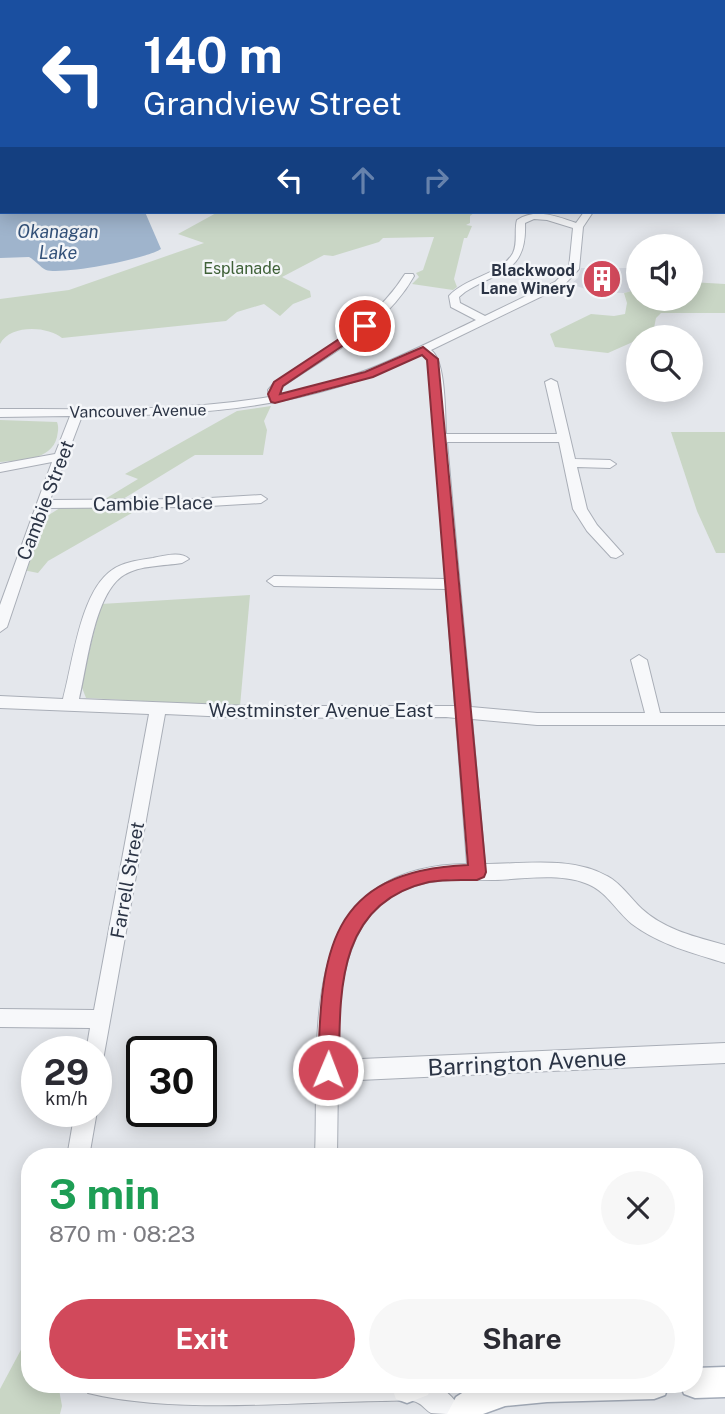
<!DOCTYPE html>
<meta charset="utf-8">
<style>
:root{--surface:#fff;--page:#f7f7f7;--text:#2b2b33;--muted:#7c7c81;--accent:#d1495b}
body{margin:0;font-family:"Public Sans",sans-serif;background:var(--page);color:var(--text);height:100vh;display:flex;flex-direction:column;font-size:26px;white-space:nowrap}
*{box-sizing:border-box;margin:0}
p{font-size:23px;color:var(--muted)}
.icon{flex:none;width:38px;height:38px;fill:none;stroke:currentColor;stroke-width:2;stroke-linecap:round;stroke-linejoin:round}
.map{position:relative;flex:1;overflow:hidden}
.details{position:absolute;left:21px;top:1148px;width:682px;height:245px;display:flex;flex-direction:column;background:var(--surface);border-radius:28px;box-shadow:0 4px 18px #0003}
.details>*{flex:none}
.guide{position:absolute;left:0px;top:0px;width:726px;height:214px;box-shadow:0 4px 18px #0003;background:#1a4fa0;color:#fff;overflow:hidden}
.tools{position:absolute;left:626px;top:234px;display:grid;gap:14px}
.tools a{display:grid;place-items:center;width:77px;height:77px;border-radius:50%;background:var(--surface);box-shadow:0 4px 18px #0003;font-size:35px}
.speed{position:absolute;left:21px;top:1036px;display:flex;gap:14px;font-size:35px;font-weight:700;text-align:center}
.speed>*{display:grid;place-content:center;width:91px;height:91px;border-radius:50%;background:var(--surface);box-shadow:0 4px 18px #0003;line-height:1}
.speed small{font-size:18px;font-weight:400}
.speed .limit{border:4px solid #111;border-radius:10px;background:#fff;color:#111}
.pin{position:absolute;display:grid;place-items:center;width:60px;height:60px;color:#fff;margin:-30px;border:4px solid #fff;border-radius:50%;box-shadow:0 2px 7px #0007}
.me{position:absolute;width:77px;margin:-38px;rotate:1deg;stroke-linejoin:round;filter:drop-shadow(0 0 5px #0008)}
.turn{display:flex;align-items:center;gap:24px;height:147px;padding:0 28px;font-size:32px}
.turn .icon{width:91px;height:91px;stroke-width:2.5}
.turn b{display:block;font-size:49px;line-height:60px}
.lanes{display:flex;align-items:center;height:66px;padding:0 28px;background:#0003;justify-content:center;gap:35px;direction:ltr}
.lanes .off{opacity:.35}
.round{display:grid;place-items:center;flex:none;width:74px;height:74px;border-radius:37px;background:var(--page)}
.summary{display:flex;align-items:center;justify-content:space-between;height:119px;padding:0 28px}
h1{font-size:42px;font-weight:700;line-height:52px;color:#1e9e55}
.button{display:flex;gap:14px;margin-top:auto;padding:14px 28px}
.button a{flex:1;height:80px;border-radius:42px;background:var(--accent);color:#fff;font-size:28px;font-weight:700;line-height:80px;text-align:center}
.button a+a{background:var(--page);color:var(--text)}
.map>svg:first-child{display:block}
</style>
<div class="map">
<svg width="725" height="1414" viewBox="0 0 725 1414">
<rect width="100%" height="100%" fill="#e4e7ec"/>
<path fill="#d2d6de" d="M581,268H639V289L624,293L594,292L571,284L578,278Z"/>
<g fill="#c9d6c5">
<path d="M218,212L257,214L260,212H475L470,216V223L466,225L472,226L467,238H464L454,279L457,287L453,290L412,284L419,277L416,273L423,270L434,237L383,238L379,242L333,256L324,255L282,277L310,291L311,297L293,304L280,316L264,304L237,312L226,321L62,338C48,326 10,324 0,344V299L69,290L204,243L178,234Z"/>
<path d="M691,282L725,284V313H661L656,318L653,333L608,353L555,347L550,334L591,314L614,316L625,314L627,303L624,293L639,289V299H691Z"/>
<path d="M271,406L264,421L267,430L263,455H195L123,499H105L138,479L125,474L237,411Z"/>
<path d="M0,420L57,422C59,428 58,431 57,437C51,461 20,460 0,462Z"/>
<path d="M671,432H725V553H716L697,511Z"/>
<path d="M63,506H144L48,561L38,573L23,570L44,518Z"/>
<path d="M250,595L240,706L86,698L81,685L101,604Z"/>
<path d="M30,1321V1384H58L62,1406L60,1414H0V1389L23,1346L21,1340Z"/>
</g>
<g fill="#9fb4cc">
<path d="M0,0H347L2,2L0,195Z"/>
<path d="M0,197L2,212H145L161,249C146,259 63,275 46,270C40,267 35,260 29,257L0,258Z"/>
</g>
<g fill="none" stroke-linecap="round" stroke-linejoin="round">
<g stroke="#a9aeb7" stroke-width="2">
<g id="minor">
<path d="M628,0L638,2H630Z"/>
<rect x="724" y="86" width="1" height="4"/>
<path d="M584,212H593L583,227L579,269L563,286L431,350C446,360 445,415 446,434H557L545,382L551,379L557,382L575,459L610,460L616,464L610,468L577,467L587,509L597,525L623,554L616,558L611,557L587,531L573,509L559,442H447L471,707L537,713H645L631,660L639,655L647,660L660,713H725V725H537L472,719L485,864C524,864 572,856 607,876C621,883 631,899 642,909C665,930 696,937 725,945V963C693,953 660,945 632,924C616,911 606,890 585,883C559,873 523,879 495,880C471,880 445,878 421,884C341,904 338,993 338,1060L725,1043V1063L338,1081L337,1157H315C320,1032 293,866 467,864L456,718L446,717L251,718L165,714L103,1060L96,1063V1052H86L90,1028L0,1027V1009L94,1010L149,714L0,708V696L63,699C73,663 80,592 112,570C123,562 140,560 153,558C164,556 181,551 189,559L182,563C164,566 140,565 124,575C94,593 87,667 79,699L251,706H455L446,589L274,586L267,581L274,576L446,579L429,369L427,357L422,354C309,409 205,415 82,416L50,500L193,499L261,495L267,499L261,503L193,507L47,508L7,627L0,632V605L52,462L0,472V464L55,454L70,416L0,417V409C90,409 180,412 269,397L268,390L274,383C321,350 374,324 405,274H413L414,276C385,328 329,354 282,387L280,395C351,383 413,350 476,320L451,307L449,296C466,277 501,275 513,253C518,242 514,230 517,220C536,208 556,216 576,223ZM534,219L547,220L573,228L569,268L555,282L485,316L460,303L459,297L465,292C500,270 527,273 525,223Z"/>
<path d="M75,1111H97L89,1157H67Z"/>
<path d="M85,1384H434C447,1390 458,1402 463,1414C454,1414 438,1414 431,1413C424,1409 422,1403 413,1401C403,1400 392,1401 381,1401C291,1402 173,1414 88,1393Z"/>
</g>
</g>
<g stroke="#a3abb8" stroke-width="3">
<g id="major">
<path d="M725,1367V1397L695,1398L684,1394L680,1384H695V1368Z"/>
<path d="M393,1384H432L428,1395L407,1403L396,1399L392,1388Z"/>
<path d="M476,1384H669L665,1395L654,1399L547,1402L505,1406L483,1414H447L456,1397Z"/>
</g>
</g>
<use href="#minor" fill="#f7f8fa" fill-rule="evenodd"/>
<use href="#major" fill="#fff" fill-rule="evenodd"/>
</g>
<path fill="#d1495b" stroke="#882f3b" stroke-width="2" d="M365,322L371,326L369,328L283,386L280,394L365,372L423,347L438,359L486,872L484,877L477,880C462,880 444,879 429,882C335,903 340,994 339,1070L336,1078L328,1081L321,1078L318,1070C321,953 327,871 468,865L427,360L422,355L373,377L275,403L271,402L268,394L274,382Z"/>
<defs>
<g id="building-disc" transform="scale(2.0125)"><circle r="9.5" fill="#d1495b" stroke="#f4f6f9"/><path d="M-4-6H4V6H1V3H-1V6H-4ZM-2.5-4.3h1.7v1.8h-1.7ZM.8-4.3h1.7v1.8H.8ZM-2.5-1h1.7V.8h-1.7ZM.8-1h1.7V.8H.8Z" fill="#fff"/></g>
</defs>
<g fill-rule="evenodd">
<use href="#building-disc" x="602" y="279"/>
</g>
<g text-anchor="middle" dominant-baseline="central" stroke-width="5" stroke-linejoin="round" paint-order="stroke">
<g font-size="16" fill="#3f6138" stroke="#f4f6f9">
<text x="242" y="268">Esplanade</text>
</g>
<g font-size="16" font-weight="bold" fill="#2b3445" stroke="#f4f6f9" text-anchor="end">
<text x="575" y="270">Blackwood<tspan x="575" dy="18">Lane Winery</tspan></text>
</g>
<g font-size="16" fill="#2b3445" stroke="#f4f6f9">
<text transform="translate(138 411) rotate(-1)">Vancouver Avenue</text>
</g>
<g font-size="18" font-style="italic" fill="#34527a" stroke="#f4f6f9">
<text x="58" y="231">Okanagan<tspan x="58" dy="21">Lake</tspan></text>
</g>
<g font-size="19" fill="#2b3445" stroke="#f4f6f9">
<text transform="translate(45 500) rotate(-69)">Cambie Street</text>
<text transform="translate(153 503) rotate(-1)">Cambie Place</text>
<text x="321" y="710">Westminster Avenue East</text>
<text transform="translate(127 880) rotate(-80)">Farrell Street</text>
</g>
<g font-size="23" fill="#2b3445" stroke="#f4f6f9">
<text transform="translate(527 1062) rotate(-3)">Barrington Avenue</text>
</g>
</g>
</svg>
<div class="tools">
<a><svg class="icon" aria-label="sound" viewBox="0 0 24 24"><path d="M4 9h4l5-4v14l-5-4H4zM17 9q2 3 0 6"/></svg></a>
<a><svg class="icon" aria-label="search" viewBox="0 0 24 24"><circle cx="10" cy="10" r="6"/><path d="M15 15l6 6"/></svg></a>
</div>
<div class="speed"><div>29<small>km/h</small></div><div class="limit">30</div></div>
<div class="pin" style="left:365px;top:326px;background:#d93025"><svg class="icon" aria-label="arrive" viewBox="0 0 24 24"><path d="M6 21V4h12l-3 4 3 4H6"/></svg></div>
<svg class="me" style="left:328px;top:1070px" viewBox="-20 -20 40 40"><circle r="17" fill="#d1495b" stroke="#fff" stroke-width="3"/><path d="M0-11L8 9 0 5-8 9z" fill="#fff"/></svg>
<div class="guide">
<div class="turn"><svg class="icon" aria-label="left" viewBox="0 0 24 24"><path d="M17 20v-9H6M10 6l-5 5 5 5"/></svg><div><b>140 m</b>Grandview Street</div></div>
<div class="lanes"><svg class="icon" aria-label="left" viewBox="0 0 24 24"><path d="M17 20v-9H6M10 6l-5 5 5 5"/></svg><svg class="icon off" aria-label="ahead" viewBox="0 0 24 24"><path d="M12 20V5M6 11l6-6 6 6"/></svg><svg class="icon off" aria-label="right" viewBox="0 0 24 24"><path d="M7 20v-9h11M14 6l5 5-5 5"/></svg></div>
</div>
<section class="details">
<div class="summary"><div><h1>3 min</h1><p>870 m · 08:23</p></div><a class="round"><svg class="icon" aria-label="close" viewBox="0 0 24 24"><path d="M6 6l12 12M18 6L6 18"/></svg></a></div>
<div class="button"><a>Exit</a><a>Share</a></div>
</section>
</div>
